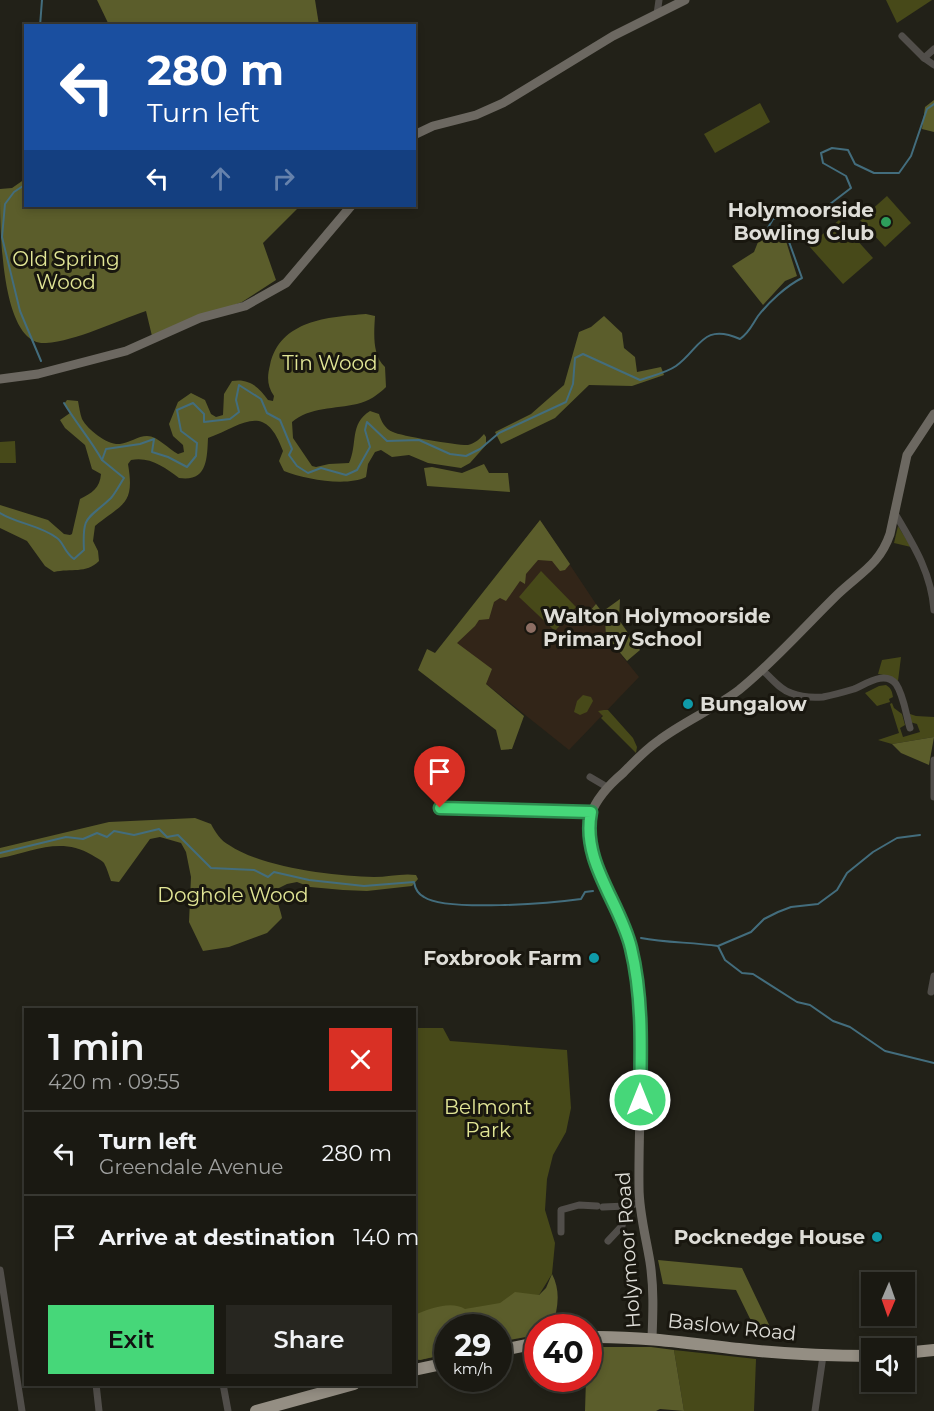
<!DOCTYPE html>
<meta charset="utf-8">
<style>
:root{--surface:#1a1912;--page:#272620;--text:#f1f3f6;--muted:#9fa09f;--line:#383832;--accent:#46d779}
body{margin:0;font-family:Montserrat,sans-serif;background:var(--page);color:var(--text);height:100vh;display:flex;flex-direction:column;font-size:22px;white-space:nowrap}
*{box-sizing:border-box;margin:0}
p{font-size:20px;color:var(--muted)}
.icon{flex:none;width:33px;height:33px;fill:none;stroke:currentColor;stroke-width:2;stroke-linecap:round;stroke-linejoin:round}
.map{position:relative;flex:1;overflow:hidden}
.side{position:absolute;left:24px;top:1008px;width:392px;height:378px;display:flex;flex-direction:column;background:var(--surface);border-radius:0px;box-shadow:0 3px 9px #0003,0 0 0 2px var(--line)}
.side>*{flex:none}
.hud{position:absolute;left:24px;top:24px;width:392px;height:183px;border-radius:0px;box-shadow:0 3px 9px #0003,0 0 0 2px var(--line);background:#1a4fa0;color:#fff;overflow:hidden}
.needle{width:39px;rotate:182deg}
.fabs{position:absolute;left:861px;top:1272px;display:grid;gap:12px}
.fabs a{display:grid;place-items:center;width:54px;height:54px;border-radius:0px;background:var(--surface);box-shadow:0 3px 9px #0003,0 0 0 2px var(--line);font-size:30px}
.speed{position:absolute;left:434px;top:1314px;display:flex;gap:12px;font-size:30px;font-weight:700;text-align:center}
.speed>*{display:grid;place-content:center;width:78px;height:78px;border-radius:50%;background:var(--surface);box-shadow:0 3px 9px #0003,0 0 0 2px var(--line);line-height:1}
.speed small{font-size:15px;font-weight:400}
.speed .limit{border:9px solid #d22;background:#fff;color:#111}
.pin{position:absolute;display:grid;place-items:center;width:51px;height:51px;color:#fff;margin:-62px -26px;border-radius:50% 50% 50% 0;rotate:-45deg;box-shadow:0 0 6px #0007}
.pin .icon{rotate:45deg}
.me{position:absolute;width:66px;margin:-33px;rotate:0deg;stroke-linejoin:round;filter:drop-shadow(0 0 4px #0008)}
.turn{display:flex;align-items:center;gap:21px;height:126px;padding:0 24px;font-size:27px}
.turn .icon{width:78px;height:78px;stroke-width:2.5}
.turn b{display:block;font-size:42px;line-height:51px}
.lanes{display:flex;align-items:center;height:57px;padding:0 24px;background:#0003;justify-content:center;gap:30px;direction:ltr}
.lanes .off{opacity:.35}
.round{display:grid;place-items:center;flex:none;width:63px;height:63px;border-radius:0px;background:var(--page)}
.overview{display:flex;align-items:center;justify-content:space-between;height:102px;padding:0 24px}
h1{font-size:36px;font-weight:600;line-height:45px}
.action{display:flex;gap:12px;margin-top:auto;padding:12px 24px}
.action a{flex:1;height:69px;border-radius:0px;background:var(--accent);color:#111;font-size:24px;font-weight:600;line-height:69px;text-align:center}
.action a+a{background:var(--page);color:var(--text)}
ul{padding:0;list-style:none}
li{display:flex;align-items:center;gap:18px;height:84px;padding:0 24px;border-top:2px solid var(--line)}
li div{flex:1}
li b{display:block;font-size:22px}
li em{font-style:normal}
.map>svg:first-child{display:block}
</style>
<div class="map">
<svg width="934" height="1411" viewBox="0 0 934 1411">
<rect width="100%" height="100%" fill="#222118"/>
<path fill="#322518" d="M540,520L596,604L589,612L605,621L606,636L639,677L569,750L485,683L449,637Z"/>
<g fill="#474919">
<path d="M886,0H932L897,23Z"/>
<path d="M760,103L770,122L715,153L704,134Z"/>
<path d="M887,196L911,223L885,247L860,220Z"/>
<path d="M839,220L873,258L843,284L809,246Z"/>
<path d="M15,441L16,463H0V442Z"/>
<path d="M898,526L911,547L894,543Z"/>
<path d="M541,571L576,607L555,631L519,597Z"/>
<path d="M901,657L898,681L889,676L878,674L882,660Z"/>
<path d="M886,685C891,688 892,691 893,697L889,699L890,702L877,706L865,693L879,686Z"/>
<path d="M583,695L591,697L593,701L587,712L580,715L574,712L577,701Z"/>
<path d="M892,703L894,708L902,714L905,725L900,728L903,737L920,732L917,724L910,722V714L916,716L934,717V737L892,744L878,740L899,733L890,704Z"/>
<path d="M604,710H608L633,738L637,747L636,753L601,718L603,716L598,711Z"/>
<path d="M414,1028H443L450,1041L567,1050L571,1108L566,1132L553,1155L547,1179L545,1210L555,1243L552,1274L539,1295L498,1328H447V1354L414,1361Z"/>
<path d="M674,1350L756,1359L754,1411H684Z"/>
</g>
<g fill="#5b5d2b">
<path d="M97,0H315L319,25H109Z"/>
<path d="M934,100V132L922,129L925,107Z"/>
<path d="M25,179L26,206H300L263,243L276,280L242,302L152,336L146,311C116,321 76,341 46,343C0,347 0,225 0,189L12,188Z"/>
<path d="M760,237L786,241L797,276L785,281L763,305L732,266L754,252Z"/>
<path d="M366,314L375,316C374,333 372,355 385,367L386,387C378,395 369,401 357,404C336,409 309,407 292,422L293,438L312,466L316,467L329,464L349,463C358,444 349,424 370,411L379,414C381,421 385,429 393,432C400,436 462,446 468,445C475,443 480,439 484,434L486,437V445L470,463L461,468L428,463L409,455L392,457L381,450L375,452L368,464L366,477C346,487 304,479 284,471L279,461L283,451C265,401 243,425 208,438C207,460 207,482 179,478C165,467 149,456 131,460L128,464C135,505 123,503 95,526L93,541L98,551L99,561C86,574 71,568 54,572L45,566L27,541L0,528V505L48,520L64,534L70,535L72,534L80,499C92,493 100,488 101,474L92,469L85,445L65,428L60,420L70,413L64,404L67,400L78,401C79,406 80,414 82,419C88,430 107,445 120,444C129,443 138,436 147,436C158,436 168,449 178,454L184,452L183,445L173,436L169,424L178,402L191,393L205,400L211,414L216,417L223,415L224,394L232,381C249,378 259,387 268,400L273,401L274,396C267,386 267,377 270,365C280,320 328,317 366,314Z"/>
<path d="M604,316L622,333L624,348L635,357L637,372L661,367L664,375L632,386L589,385L555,418L501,444L495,432L531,414L564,385L579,332L591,327Z"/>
<path d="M484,464L489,473H508L510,492L427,486L424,468L432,467L462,473Z"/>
<path d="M540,520L570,564L565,570L560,571L552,561L538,560L526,574L525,584L520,581L506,601L500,598L494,602L489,619L479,620L475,626L457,643L492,669L486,684L524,716L512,749L501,750L496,730L418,670L427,649L435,653Z"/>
<path d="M620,599L619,620L640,650L627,661L606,636L605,621L589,612L596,604L602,612Z"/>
<path d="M934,737L929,765L901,753L892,744Z"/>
<path d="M195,818L211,824C215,832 221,841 229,845C263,868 334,876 374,877C388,877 402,873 416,875L418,879L412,886L367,891L343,890L310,887L297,882L287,884L277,889C275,900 280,907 282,918L267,933L229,947L203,951L189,922L191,877L186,852L181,843L160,837L150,839L119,882L111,881C109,876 107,868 104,863C102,860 96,858 92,855C60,836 33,852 0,858V848L109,822Z"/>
<path d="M658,1260L742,1268L772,1331H756L736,1290L663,1284Z"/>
<path d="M552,1274C561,1291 558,1309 552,1327L537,1328V1335L498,1342V1328H447V1354L420,1360L414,1358V1315C429,1309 451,1300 465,1309L500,1303L515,1292L539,1295L546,1288Z"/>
<path d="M588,1347H651L674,1350L684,1411L660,1409L656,1411H585L586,1379L588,1378Z"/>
</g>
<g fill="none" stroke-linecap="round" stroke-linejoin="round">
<g stroke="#436d7d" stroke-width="2">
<path d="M40,26L42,0"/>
<path d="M26,184L14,192L5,204L2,237L20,311L41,361"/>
<path d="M64,403C76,423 91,440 102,460"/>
<path d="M0,513C18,524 40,525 57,538C64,543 64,552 74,559L84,550C82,514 88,520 111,498C116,492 120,484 124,478L102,460L106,449L140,444L154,439L152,452L168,457L187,467L196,456L197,443L181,431L177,410L193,403L204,414V422L230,419L239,412L236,400L239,385L261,399L267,413L280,420L292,449L289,455L297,466L308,473L321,468L346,475L357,470L370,447L365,430L367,422L387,441L419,440L450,454L466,456L480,449L499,433L566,402L573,384L575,358L583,354L640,380C651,376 666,373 676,366C700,349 702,322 740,339C749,333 752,325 758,316C769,302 786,286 802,278L788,239L765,233L773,219L817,214L851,188L846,176L823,163L821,153L832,148L848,150L855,164L874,173H899L911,156L927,109L934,104"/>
<path d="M0,853L66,837L83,839L97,833L107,837L114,831L134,835L159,829L167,837L178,835L211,868L254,870L268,877L274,872L309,880L364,886L414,882C415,888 418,894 424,897C446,912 552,903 581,899L585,892L593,891"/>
<path d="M641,938C666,943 692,942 718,946L725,960L742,973L753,974L797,1002L810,1005L833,1021L850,1027L885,1051L934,1063"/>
<path d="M718,946L751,932L764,919L778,912L791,907L818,904L837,890L847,873L873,852L897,838L920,835"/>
</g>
<g stroke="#514e4a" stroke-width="7">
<path d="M657,14L659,0"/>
<path d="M902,36L924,58"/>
<path d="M934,49L924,58L934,65"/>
<path d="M894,512C913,544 931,572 934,610"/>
<path d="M762,670C771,677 780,690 791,693C801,697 812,698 823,697C833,695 844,692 854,689C866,684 885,670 896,684C904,696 906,715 910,728"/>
<path d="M934,760V797"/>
<path d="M590,777L607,787"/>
<path d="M440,808L591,812"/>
<path d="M931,992L934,976"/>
<path d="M603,1207L626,1206"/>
<path d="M561,1232V1210L579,1205L597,1206"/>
<path d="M608,1241L622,1226L626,1206L639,1203"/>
<path d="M0,1270L22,1411"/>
<path d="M96,1384L99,1411"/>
<path d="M223,1384L228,1411"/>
<path d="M815,1411L823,1356"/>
</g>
<g stroke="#6c6861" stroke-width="9">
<path d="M414,135L433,126L476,115L503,103L613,36L685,0"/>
<path d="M0,379L38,374L126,351L200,318L245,306L286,283L351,206"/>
<path d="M652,1338C653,1313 654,1288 650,1262C646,1237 639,1213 639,1187C638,1109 647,1030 632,953C624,912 578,854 591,814C597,797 610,784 623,773C634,762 645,750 658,741C683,722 714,709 739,690C775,661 805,626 838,594C860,573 880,564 890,534L907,455L934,414"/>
</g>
<g stroke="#948e83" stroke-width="12">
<path d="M588,1337C639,1336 688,1343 739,1349C783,1354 827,1356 872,1356"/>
<path d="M498,1351L537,1343"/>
<path d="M904,1353L934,1350"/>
<path d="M414,1370L447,1363"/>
<path d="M256,1411L354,1384"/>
</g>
</g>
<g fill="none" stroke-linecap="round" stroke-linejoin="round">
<g stroke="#2e8c4f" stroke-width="15">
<path id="route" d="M440,808L591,812C581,862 620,902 631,948C643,997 641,1050 640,1100"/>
</g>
<use href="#route" stroke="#46d779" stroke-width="10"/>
</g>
<circle fill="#2e9e5b" stroke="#19170f" stroke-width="2" cx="886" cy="222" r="6"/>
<circle fill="#8d6e63" stroke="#19170f" stroke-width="2" cx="531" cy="628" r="6"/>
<g fill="#0f9aa8" stroke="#19170f" stroke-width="2">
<circle cx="688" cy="704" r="6"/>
<circle cx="594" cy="958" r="6"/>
<circle cx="877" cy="1237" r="6"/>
</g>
<g text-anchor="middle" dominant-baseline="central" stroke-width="6" stroke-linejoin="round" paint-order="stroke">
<g font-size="20" font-weight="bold" fill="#deddd7" stroke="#19170f" text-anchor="end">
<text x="874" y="210">Holymoorside<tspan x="874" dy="23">Bowling Club</tspan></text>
<text x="543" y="616" text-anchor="start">Walton Holymoorside<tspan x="543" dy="23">Primary School</tspan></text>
<text x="700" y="704" text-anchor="start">Bungalow</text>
<text x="582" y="958">Foxbrook Farm</text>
<text x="865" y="1237">Pocknedge House</text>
</g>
<g font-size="20" fill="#e2e696" stroke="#19170f">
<text x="66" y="259">Old Spring<tspan x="66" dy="23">Wood</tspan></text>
<text x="330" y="363">Tin Wood</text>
<text x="233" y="895">Doghole Wood</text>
<text x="488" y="1107">Belmont<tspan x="488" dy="23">Park</tspan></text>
</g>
<g font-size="20" fill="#deddd7" stroke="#19170f">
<text transform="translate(628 1250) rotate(-94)">Holymoor Road</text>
<text transform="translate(732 1327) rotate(6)">Baslow Road</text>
</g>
</g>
</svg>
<div class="fabs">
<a><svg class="needle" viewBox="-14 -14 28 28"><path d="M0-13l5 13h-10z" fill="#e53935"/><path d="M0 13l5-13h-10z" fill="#9fa09f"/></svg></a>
<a><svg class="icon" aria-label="sound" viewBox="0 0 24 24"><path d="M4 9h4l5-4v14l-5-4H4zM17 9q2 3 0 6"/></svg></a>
</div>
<div class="speed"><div>29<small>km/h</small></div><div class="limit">40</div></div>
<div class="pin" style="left:440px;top:808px;background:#d93025"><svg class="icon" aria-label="arrive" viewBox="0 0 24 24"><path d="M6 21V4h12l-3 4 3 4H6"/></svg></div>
<svg class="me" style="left:640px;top:1100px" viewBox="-20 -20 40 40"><circle r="17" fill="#46d779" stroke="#fff" stroke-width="3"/><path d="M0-11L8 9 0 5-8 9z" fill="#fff"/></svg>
<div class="hud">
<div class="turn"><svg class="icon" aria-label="left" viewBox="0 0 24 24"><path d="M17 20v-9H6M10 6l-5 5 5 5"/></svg><div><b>280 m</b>Turn left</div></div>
<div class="lanes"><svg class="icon" aria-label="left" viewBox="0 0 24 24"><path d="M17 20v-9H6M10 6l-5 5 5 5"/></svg><svg class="icon off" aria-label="ahead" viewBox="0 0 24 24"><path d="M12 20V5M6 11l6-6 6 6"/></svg><svg class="icon off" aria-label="right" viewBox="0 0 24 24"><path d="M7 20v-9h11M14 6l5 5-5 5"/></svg></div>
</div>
<section class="side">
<div class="overview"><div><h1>1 min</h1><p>420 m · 09:55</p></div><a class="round" style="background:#d93025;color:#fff"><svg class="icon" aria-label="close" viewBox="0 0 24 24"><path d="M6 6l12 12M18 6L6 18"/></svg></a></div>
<ul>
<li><svg class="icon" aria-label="left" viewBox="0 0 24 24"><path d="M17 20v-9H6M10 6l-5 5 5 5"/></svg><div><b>Turn left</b><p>Greendale Avenue</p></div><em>280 m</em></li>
<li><svg class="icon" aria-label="arrive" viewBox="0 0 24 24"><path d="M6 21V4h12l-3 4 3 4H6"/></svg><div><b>Arrive at destination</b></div><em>140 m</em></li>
</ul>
<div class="action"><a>Exit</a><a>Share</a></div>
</section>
</div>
